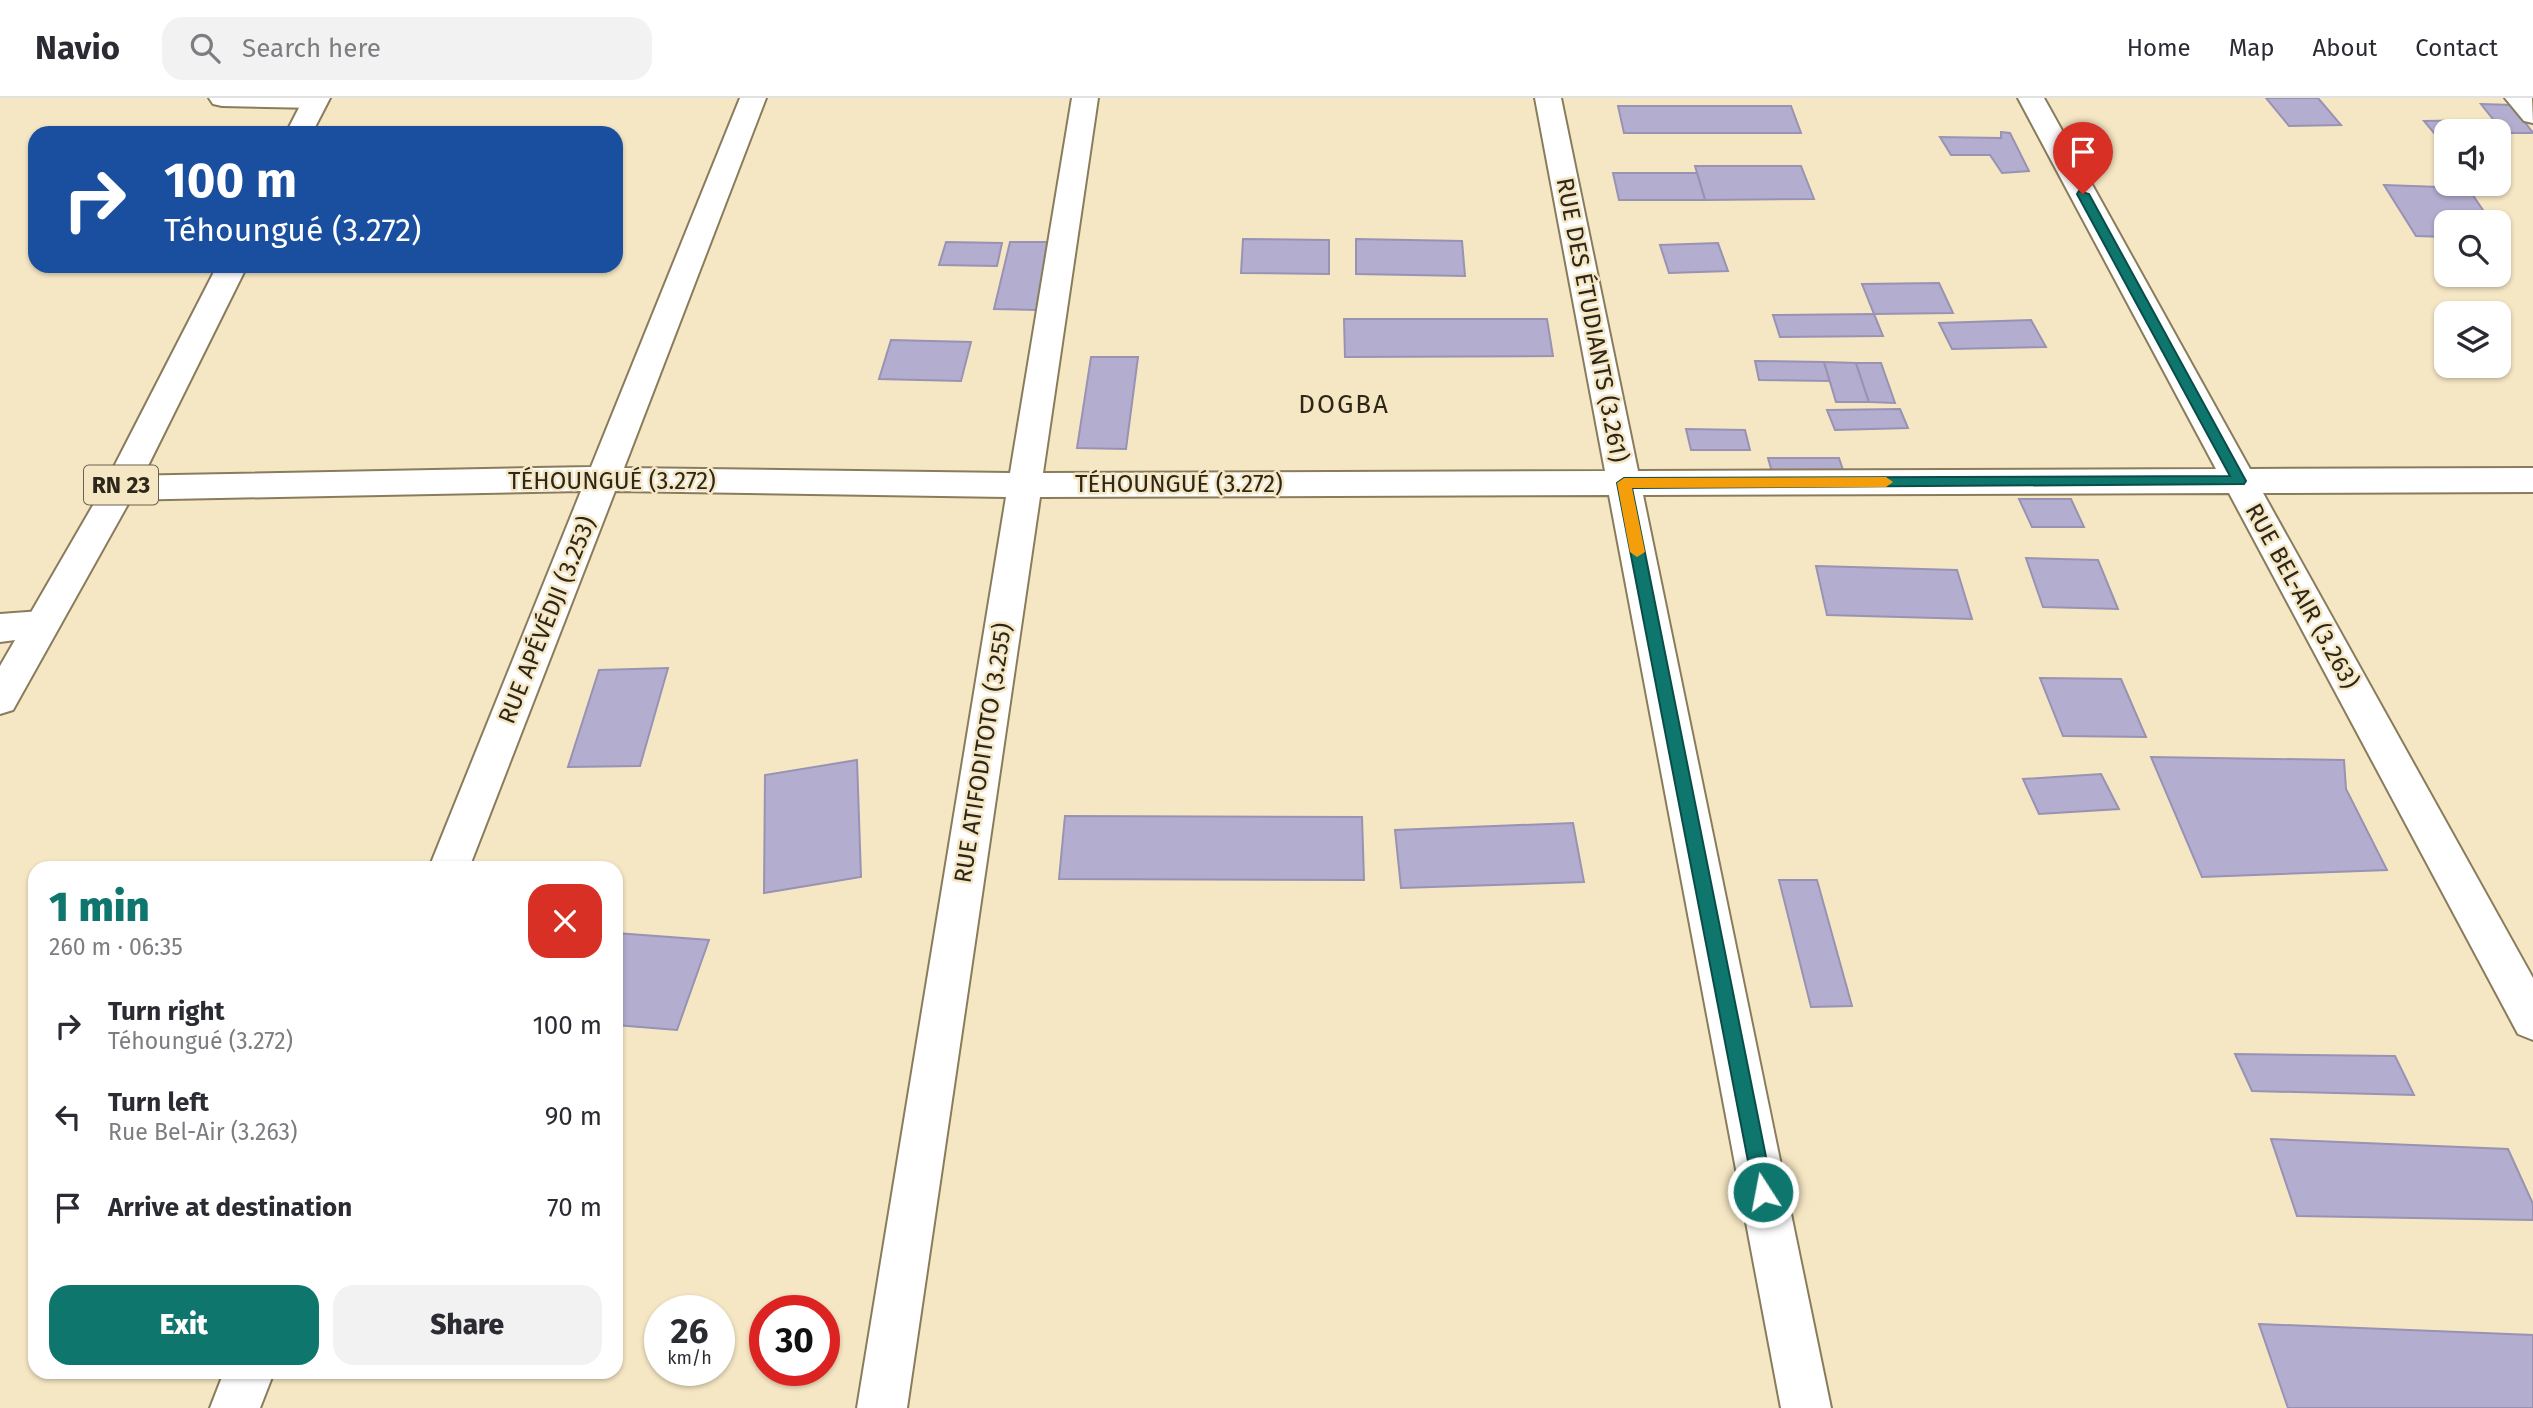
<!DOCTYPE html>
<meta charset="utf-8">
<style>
:root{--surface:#fff;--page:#f2f2f3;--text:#2b2b33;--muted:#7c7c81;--line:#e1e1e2;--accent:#0f766e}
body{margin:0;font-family:"Fira Sans",sans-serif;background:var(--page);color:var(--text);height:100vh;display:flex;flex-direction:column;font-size:26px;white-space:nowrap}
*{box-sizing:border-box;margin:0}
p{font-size:23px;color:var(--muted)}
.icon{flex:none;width:38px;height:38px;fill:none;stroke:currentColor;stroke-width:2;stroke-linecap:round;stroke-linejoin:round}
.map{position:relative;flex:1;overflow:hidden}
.side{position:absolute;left:28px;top:763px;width:595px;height:518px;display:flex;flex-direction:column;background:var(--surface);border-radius:21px;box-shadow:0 2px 5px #0004}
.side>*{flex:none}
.guide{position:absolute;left:28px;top:28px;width:595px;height:147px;border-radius:21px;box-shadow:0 2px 5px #0004;background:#1a4fa0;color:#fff;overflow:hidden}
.buttons{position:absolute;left:2434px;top:21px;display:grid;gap:14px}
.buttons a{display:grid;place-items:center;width:77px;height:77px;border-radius:14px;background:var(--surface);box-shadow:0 2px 5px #0004;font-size:35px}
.speed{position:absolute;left:644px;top:1197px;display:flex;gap:14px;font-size:35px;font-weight:700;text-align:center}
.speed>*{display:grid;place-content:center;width:91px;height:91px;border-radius:50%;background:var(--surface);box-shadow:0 2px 5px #0004;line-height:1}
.speed small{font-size:18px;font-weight:400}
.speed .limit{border:10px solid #d22;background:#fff;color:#111}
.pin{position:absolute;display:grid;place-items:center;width:60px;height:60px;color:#fff;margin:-72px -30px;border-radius:50% 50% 50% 0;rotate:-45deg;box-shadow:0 0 7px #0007}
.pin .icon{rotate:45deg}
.me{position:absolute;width:77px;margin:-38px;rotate:349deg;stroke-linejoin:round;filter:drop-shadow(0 0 5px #0008)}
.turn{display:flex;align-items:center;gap:24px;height:147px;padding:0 21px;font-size:32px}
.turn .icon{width:91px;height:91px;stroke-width:2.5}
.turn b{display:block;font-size:49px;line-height:60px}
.round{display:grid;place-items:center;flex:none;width:74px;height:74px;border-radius:21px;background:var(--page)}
.summary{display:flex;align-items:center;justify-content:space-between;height:119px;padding:0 21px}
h1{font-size:42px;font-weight:800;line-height:52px;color:var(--accent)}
.action{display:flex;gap:14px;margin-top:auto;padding:14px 21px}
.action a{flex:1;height:80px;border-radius:21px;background:var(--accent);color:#fff;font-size:28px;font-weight:800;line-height:80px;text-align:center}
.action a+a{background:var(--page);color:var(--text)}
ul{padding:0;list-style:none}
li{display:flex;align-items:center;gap:21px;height:91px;padding:0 21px}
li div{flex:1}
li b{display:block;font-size:26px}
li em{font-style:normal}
header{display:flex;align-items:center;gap:42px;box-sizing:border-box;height:98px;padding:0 35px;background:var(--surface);border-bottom:2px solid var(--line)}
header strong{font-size:33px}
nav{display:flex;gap:38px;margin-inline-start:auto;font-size:24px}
.search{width:490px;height:63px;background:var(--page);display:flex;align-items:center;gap:18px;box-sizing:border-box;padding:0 24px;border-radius:21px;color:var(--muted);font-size:26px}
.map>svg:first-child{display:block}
</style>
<header>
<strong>Navio</strong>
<div class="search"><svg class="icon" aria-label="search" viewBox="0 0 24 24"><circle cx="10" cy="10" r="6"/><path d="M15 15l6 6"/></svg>Search here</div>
<nav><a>Home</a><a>Map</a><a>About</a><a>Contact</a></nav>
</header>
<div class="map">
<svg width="2533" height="1310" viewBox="0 0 2533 1310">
<rect width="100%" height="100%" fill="#f6e7c4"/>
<g fill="#b3adcf" stroke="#9892b3" stroke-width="2">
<path d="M2266,0H2318L2341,27L2289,28Z"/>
<path d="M2481,6L2512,7L2533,35H2504Z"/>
<path d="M1618,8H1791L1801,35H1624Z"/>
<path d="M2489,22L2506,40L2499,41V33H2446V41H2439L2424,23Z"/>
<path d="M2001,34L2010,35L2029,73L2002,75L1990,57H1951L1940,39L2001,40Z"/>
<path d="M1695,68H1801L1814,101L1705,102Z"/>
<path d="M1613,75H1697L1705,102H1619Z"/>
<path d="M2384,87L2468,90L2491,124H2446V139L2416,138Z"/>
<path d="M1243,141L1329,142V176L1241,175Z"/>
<path d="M1356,141L1462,143L1465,178L1356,176Z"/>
<path d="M946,144L1002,145L997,168L939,167Z"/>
<path d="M1010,144H1051L1037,212L994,211Z"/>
<path d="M1718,145L1728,173L1669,175L1660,147Z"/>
<path d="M1939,185L1953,215L1874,216L1862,186Z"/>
<path d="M1874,216L1883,238L1780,239L1773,217Z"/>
<path d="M1344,221H1547L1553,258L1345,259Z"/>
<path d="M2031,222L2046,249L1952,251L1939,225Z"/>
<path d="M891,242L971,244L961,283L879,281Z"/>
<path d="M1091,259H1138L1126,351L1077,350Z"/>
<path d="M1755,263L1824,264L1830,283L1759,282Z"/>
<path d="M1824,264L1856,265L1869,304H1836Z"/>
<path d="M1856,265H1881L1895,305L1869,304Z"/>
<path d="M1900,311L1908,330L1835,332L1827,312Z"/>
<path d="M1686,331L1745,332L1750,352H1691Z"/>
<path d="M1768,360H1839L1845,378H1773Z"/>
<path d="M2019,401H2071L2084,429H2032Z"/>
<path d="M2026,460L2098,462L2118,511L2043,509Z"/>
<path d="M1816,468L1957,472L1972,521L1827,517Z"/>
<path d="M668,570L640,668L568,669L599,572Z"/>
<path d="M2040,580L2121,581L2146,639L2063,638Z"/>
<path d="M2151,659L2344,662L2346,691L2387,772L2202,779Z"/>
<path d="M857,662L861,779L764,795L765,677Z"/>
<path d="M2101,676L2119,711L2039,716L2023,681Z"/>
<path d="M1065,718L1362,719L1364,782L1059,781Z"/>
<path d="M1573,725L1584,784L1401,790L1395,732Z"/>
<path d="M1779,782H1817L1852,908L1811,909Z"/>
<path d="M616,835L709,842L677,932L616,927Z"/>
<path d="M2235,956L2395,958L2414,997L2252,993Z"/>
<path d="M2271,1041L2508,1051L2533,1106V1122L2297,1118Z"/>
<path d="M2259,1226L2533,1237V1310H2288Z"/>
</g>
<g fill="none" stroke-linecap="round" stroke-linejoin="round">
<g stroke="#897c5c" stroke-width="4">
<g id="minor">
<path d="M209,0H327L328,2L324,8L315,10L222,8L213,6Z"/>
<path d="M740,0H766L624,370L1010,375L1072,0H1098L1043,375L1605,373L1535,0H1561L1638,373L2216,371L2018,0H2044L2250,371L2533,370V394L2263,395L2533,880V942L2518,936L2229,395L1643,397L1831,1310H1781L1609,397L1040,399L907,1310H857L1006,399L615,393L469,770H429L581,393L120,402L108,398L103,390L108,382L120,378L591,369Z"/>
<path d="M2505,0H2532L2533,25L2524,23Z"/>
<path d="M41,513L54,517L59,527L54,537L0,544V516Z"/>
<path d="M224,1274H274L260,1310H210Z"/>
</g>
</g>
<g stroke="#897c5c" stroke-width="4">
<g id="major">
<path d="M304,0H330L312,35H286Z"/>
<path d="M217,168H247L137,390L13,612L0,616V568L103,390Z"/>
</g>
</g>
<use href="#minor" fill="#fff" fill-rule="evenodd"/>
<use href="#major" fill="#fff" fill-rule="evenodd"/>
</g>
<path fill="#0f766e" stroke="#0a4d48" stroke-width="2" d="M2079,93L2089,96L2246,383L2244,386L1632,390L1773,1094L1770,1101L1763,1103L1756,1101L1754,1094L1617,385L1624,380L2230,378L2077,96Z"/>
<path fill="#f59e0b" d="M1886,379L1893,384L1886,389L1632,390L1645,454L1637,459L1630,454L1617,385L1624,380Z"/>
<g text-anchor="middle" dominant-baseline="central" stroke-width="5" stroke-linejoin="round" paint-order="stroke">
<rect fill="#f6e7c4" stroke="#69614d" stroke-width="2" x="84" y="367.5" width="74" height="39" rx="5"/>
<g font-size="23" font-weight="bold" fill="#2d271a">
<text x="121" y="387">RN 23</text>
</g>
<g font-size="24" fill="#2d271a" stroke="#f6e7c4">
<text transform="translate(1592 222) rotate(79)">RUE DES ÉTUDIANTS (3.261)</text>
<text x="612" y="383">TÉHOUNGUÉ (3.272)</text>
<text x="1179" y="386">TÉHOUNGUÉ (3.272)</text>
<text transform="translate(2302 498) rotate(61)">RUE BEL-AIR (3.263)</text>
<text transform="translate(547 522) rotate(-68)">RUE APÉVÉDJI (3.253)</text>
<text transform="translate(983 655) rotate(-81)">RUE ATIFODITOTO (3.255)</text>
</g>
<g font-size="26" letter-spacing="2" fill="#2d271a" stroke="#f6e7c4">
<text x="1344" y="306">DOGBA</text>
</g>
</g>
</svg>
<div class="buttons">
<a><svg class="icon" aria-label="sound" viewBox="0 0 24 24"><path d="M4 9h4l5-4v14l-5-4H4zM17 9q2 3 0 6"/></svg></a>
<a><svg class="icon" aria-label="search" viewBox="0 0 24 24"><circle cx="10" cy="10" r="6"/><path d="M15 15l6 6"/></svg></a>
<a><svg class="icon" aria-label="layers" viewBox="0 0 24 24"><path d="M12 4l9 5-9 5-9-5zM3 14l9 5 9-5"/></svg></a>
</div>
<div class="speed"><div>26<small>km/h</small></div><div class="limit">30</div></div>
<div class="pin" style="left:2083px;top:96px;background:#d93025"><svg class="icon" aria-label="arrive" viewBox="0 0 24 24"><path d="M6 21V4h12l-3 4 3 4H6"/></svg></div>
<svg class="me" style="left:1763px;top:1094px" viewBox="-20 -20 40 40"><circle r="17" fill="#0f766e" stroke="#fff" stroke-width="3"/><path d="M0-11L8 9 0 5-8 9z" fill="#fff"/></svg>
<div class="guide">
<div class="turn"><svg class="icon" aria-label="right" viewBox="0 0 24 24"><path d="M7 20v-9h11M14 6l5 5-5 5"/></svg><div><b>100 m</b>Téhoungué (3.272)</div></div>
</div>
<section class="side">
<div class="summary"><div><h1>1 min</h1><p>260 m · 06:35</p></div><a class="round" style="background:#d93025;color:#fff"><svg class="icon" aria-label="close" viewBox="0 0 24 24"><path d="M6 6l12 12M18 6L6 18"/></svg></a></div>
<ul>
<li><svg class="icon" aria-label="right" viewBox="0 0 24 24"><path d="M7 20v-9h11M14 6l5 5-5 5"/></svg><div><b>Turn right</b><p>Téhoungué (3.272)</p></div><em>100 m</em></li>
<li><svg class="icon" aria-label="left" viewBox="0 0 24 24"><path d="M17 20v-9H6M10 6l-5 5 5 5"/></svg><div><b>Turn left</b><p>Rue Bel-Air (3.263)</p></div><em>90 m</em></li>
<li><svg class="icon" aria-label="arrive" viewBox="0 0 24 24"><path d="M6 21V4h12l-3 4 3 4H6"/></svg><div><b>Arrive at destination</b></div><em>70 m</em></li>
</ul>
<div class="action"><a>Exit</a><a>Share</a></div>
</section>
</div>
